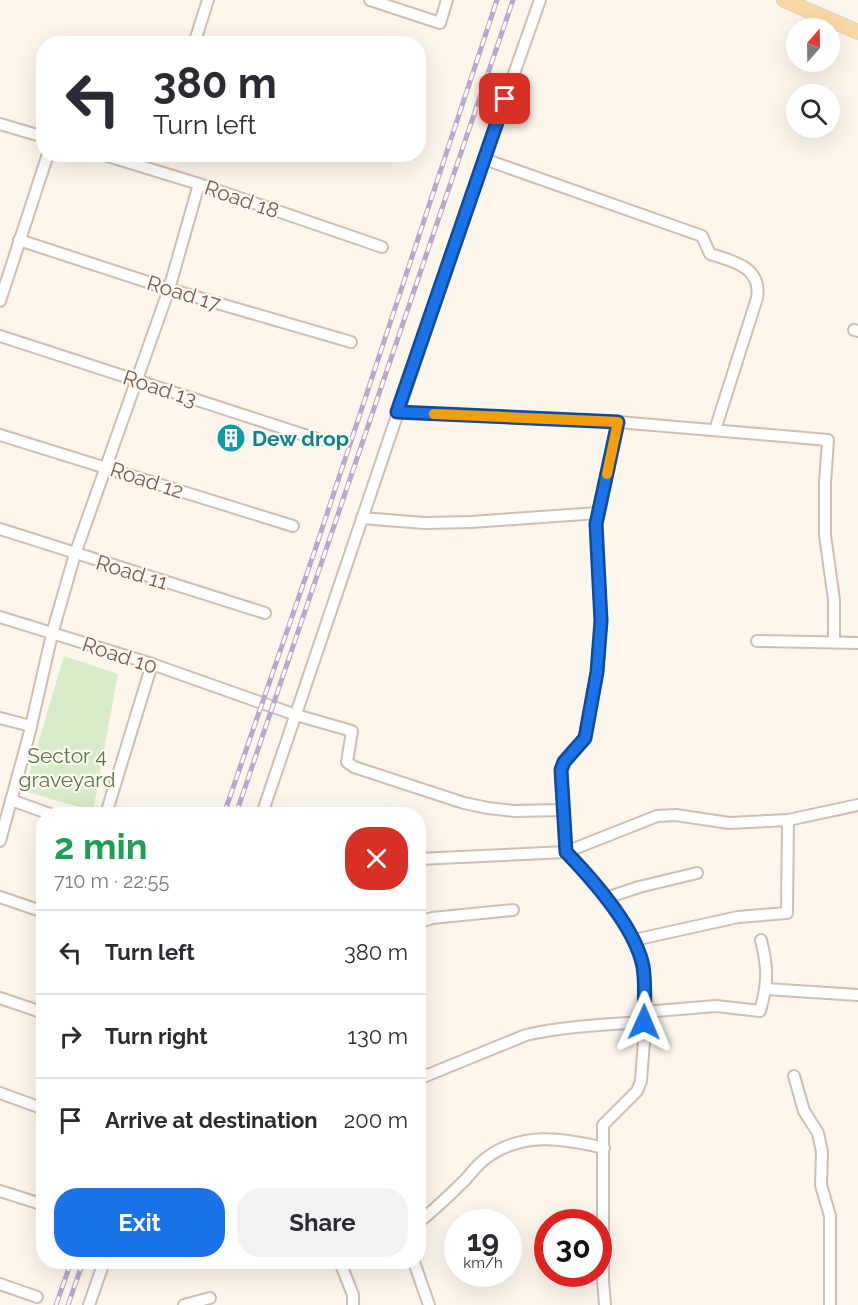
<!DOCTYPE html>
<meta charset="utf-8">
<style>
:root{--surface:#fff;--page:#f2f2f3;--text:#2b2b33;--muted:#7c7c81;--line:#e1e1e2;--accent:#1a73e8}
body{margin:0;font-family:Raleway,sans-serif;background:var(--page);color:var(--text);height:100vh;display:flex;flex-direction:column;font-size:22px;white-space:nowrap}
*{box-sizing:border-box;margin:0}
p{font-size:20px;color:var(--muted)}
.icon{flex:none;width:33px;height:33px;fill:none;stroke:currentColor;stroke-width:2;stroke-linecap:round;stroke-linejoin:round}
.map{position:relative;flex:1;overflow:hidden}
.panel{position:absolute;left:36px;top:807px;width:390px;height:462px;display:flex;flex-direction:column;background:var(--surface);border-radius:24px;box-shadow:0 6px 24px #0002}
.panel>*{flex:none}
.hud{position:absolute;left:36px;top:36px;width:390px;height:126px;border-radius:24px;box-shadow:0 6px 24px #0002;background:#fff;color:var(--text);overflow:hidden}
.needle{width:39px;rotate:20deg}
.tools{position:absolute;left:786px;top:18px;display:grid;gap:12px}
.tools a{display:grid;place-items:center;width:54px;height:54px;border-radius:50%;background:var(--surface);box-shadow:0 6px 24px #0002;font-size:30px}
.speed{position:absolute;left:444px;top:1209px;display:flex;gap:12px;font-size:30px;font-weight:700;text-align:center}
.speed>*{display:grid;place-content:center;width:78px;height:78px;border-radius:50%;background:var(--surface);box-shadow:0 6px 24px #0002;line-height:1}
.speed small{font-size:15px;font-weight:400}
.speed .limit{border:9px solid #d22;background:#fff;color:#111}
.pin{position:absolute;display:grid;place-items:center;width:51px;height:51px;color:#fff;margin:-26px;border-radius:12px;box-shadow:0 3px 9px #0006}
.me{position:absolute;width:66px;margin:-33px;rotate:1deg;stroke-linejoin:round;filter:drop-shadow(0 0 4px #0008)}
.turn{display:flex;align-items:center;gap:21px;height:126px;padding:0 18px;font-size:27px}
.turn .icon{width:78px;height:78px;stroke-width:2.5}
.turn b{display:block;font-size:42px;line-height:51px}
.round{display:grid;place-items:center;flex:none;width:63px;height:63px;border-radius:24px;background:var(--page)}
.head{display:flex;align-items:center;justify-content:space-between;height:102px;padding:0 18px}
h1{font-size:36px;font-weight:700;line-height:45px;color:#1e9e55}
.action{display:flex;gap:12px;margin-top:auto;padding:12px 18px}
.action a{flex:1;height:69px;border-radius:24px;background:var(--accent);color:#fff;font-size:24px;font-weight:700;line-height:69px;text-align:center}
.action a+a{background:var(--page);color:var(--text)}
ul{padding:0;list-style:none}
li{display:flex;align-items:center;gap:18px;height:84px;padding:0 18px;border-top:2px solid var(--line)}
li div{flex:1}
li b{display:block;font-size:22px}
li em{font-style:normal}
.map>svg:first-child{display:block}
</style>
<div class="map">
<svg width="858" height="1305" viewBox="0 0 858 1305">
<rect width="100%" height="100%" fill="#fdf6ec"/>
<path fill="#d8ecc9" d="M64,656L118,674L93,811L24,791Z"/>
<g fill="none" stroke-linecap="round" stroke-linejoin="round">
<g stroke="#d1beb0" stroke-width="14">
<g id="minor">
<path d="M370,0L440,23L447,0"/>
<path d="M194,44L208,0"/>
<path d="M0,124L44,137"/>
<path d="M101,154L199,184L382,247"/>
<path d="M484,159L702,236L710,254C733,261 762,267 757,298L715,430"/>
<path d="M19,240L169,289L351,342"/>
<path d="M0,301L48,154"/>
<path d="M854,330L858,331"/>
<path d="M0,336L320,440"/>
<path d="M397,412L618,422"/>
<path d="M0,435L293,526"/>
<path d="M362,518L424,523L471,522L598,513"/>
<path d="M0,529L265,613"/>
<path d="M0,617L152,664L296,715L352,731L347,762L354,767L464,803L488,808L515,811L563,810"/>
<path d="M757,641L858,643"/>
<path d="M0,718L31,726"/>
<path d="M11,800L50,814"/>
<path d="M106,814L152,664"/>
<path d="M262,814L484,159L540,0"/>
<path d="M0,841L29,735L52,634L75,554L169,289L199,184"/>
<path d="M418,859L566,852L657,816L676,815L729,823L788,820L858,805"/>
<path d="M0,897L44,912"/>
<path d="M606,898L639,887L697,873"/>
<path d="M418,923L432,918L513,910"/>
<path d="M634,940L738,917L787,913L788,820"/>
<path d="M766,989L858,995"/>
<path d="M0,998L44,1013"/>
<path d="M644,1012L716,1006L760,1011C768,983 768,968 761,940"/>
<path d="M794,1076L804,1111L818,1133L822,1152L821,1185L830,1216V1305"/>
<path d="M418,1079L526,1035C565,1026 604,1025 644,1022"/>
<path d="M0,1093L44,1109"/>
<path d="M0,1191L44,1205"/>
<path d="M418,1223C435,1209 451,1194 466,1179C472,1172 478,1164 485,1159C521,1131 563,1138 604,1148"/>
<path d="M340,1262L353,1295V1305"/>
<path d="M414,1262L429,1305"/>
<path d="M0,1284L37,1297"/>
<path d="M89,1305L104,1262"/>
<path d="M184,1305L210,1298"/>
<path d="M605,1305L603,1280V1125L637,1091L641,1081C643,1045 650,1000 642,965C633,924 595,881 566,852L561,770L564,762L585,738L597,672L601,621L596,524L618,422L828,440L825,484V535L834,600V642"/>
</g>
</g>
<g stroke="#dad1cd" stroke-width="16">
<path id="major" d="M784,0L858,32"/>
</g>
<use href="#minor" stroke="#fff" stroke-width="10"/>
<use href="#major" stroke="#fbd9a5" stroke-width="14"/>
<g stroke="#b9a8c9" stroke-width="5">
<g id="rail">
<path d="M224,814L315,550L497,0"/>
<path d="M236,814L513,0"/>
<path d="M56,1305L71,1262"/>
<path d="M68,1305L83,1262"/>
</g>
</g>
<use href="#rail" stroke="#fffaf3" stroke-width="3" stroke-dasharray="9" stroke-linecap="butt"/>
</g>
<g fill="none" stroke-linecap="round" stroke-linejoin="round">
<g stroke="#114b97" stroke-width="15">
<path id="route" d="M505,99L397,412L618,422L596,524L601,621L597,672L585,738L564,762L561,770L566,852C593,880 635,927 643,966C646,985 644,1004 644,1022"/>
</g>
<use href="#route" stroke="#1a73e8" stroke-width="10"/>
<path stroke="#f59e0b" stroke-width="10" d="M434,414L618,422L607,474"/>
</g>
<defs>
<g id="building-disc" transform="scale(1.5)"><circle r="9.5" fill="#0f9aa8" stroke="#fffaf3"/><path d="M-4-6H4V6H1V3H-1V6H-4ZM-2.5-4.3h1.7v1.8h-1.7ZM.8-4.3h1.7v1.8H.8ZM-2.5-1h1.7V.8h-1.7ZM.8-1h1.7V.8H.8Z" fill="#fff"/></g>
</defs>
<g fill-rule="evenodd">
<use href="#building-disc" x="231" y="438"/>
</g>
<g text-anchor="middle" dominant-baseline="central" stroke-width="4.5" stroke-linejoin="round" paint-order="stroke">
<g font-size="21" fill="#7a5c4d" stroke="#fffaf3">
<text transform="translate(242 199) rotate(19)">Road 18</text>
<text transform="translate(184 293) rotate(17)">Road 17</text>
<text transform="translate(160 388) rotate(18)">Road 13</text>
<text transform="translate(147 480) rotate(18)">Road 12</text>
<text transform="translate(132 572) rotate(17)">Road 11</text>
<text transform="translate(120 655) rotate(18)">Road 10</text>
</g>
<g font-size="21" font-weight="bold" fill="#0d838f" stroke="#fffaf3" text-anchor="start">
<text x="252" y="438">Dew drop</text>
</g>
<g font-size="21" fill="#537a41" stroke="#fffaf3">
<text x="67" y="755">Sector 4<tspan x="67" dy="24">graveyard</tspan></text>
</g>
</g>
</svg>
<div class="tools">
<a><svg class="needle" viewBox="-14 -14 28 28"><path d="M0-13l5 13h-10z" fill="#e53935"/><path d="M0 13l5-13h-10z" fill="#7c7c81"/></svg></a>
<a><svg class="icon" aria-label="search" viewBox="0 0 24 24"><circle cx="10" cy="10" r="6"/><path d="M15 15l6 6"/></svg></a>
</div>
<div class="speed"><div>19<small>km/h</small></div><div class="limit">30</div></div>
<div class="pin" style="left:505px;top:99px;background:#d93025"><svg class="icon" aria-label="arrive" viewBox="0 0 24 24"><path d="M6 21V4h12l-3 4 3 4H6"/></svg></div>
<svg class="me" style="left:644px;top:1022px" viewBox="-20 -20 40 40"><path d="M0-17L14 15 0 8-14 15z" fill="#1a73e8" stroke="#fff" stroke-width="4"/></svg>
<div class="hud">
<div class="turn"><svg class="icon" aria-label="left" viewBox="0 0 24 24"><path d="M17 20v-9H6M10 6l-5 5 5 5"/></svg><div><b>380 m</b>Turn left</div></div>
</div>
<section class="panel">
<div class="head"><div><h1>2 min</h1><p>710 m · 22:55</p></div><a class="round" style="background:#d93025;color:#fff"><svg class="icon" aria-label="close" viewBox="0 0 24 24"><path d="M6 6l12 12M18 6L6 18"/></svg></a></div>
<ul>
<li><svg class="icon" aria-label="left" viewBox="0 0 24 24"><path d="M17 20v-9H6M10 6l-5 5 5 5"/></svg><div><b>Turn left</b></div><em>380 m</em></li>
<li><svg class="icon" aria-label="right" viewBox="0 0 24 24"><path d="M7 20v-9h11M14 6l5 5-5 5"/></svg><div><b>Turn right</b></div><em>130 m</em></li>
<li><svg class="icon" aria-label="arrive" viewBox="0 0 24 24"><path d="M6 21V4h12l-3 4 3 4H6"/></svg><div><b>Arrive at destination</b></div><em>200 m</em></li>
</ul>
<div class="action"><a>Exit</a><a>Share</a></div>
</section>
</div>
